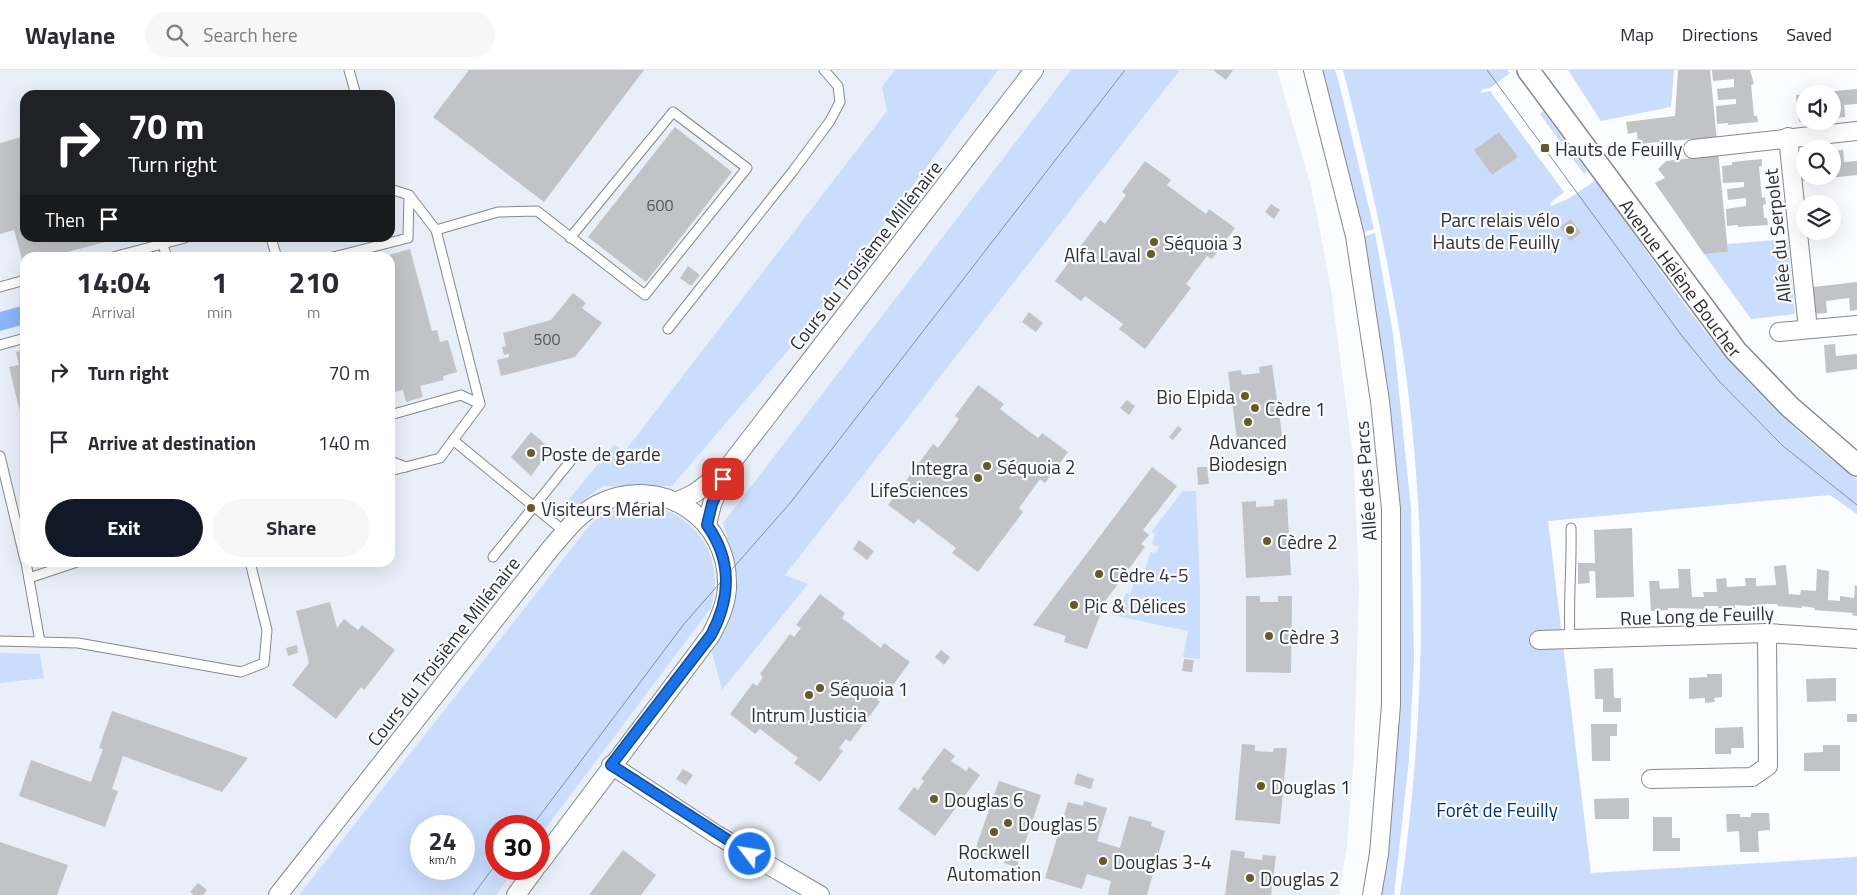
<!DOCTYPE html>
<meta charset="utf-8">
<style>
:root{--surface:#fff;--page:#f7f7f7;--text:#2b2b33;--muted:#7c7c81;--line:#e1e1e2;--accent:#111827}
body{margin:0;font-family:"Titillium Web",sans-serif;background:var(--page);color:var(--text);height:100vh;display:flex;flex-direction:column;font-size:19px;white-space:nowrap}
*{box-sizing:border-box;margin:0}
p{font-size:16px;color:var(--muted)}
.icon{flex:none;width:28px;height:28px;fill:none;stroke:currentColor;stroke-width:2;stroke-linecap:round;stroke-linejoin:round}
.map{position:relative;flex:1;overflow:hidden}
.details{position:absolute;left:20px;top:182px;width:375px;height:315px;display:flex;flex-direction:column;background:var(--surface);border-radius:15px;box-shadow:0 5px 20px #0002}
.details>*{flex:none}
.hud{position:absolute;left:20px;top:20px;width:375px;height:152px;border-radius:15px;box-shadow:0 5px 20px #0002;background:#202124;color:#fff;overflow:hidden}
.fabs{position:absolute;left:1796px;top:15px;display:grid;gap:10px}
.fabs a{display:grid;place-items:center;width:45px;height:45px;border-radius:50%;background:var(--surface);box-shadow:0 5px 20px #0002;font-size:25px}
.speed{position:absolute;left:410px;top:745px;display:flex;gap:10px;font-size:25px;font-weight:700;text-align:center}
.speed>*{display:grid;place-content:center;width:65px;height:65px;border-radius:50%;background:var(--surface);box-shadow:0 5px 20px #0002;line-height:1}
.speed small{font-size:12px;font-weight:400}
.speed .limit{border:8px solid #d22;background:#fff;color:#111}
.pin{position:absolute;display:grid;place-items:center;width:42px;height:42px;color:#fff;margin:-21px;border-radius:10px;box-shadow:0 2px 8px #0006}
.me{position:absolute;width:55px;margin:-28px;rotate:301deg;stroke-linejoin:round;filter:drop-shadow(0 0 4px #0008)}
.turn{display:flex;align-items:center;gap:18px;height:105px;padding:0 25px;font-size:22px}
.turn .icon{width:65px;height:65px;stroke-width:2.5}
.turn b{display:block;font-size:35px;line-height:42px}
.then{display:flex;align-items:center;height:48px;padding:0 25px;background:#0003;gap:10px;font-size:19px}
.eta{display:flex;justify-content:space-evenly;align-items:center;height:85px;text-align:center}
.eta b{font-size:30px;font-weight:700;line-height:35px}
.button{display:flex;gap:10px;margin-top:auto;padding:10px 25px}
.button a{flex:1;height:58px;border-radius:30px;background:var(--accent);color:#fff;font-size:20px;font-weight:700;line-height:58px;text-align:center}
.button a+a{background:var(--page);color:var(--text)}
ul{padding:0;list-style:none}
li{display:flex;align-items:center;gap:15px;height:70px;padding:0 25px}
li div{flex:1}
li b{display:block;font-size:19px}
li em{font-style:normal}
header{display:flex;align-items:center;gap:30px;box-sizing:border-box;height:70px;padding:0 25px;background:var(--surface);border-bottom:1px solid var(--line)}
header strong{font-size:24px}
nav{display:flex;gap:28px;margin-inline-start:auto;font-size:18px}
.search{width:350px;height:45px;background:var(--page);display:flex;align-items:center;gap:12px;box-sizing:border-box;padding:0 18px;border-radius:28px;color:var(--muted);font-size:19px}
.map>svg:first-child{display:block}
</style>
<header>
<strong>Waylane</strong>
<div class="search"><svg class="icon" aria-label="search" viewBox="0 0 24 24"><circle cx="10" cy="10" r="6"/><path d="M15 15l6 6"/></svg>Search here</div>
<nav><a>Map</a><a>Directions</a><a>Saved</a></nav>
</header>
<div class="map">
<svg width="1857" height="825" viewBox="0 0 1857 825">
<rect width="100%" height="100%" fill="#fafcff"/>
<path fill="#e9eff8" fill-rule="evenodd" d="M0,0H1277L1310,113L1319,155L1332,227L1354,394L1359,517L1354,686L1347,775L1339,825H0ZM25,25H390V168H25ZM25,188H390V492H25ZM421,756H464V799H421ZM496,756H539V799H496Z"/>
<g fill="#caddfd" fill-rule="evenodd">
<path d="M895,0H998L808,257L672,416H603L572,438L565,434L614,375L625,381L887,41L882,17Z"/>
<path d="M1071,0H1180L785,505L808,514L722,620L712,582L738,510L723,453Z"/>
<path d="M1321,0H1335L1338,9L1374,159L1362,163L1348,98Z"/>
<path d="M1343,0H1507L1510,3L1490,18L1483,19L1480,23L1490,21L1564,122L1550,133L1551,136L1568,129L1596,110C1648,182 1697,260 1760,324C1790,355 1823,383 1857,409V444L1830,425L1548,451L1591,803L1857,787V825H1400C1426,647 1429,461 1403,283C1388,187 1367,93 1343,0ZM1499,62L1517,87L1492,105L1475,80Z"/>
<path d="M1568,0H1674L1671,37L1601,51Z"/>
<path d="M1543,41L1587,101L1584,104L1540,44Z"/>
<path d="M1375,163L1393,264L1411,439L1414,588L1409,689L1394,825H1379C1412,604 1402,386 1362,167Z"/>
<path d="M1788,169L1795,244L1751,249L1704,184L1728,182L1727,174Z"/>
<path d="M1183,421H1196L1200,519V589L1183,587L1188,561L1112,545L1114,538L1120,539L1126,523L1130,525L1136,506L1142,507L1151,482L1156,483L1159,477L1152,474L1155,464L1151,462Z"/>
<path d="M625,436C635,436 647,435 656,437C702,449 726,496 710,539L539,767V756H496V799H515L496,825H299L590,455L603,444ZM421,756H464V799H421Z"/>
<path d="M0,583L40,584L44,608L0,613Z"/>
</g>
<path fill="#8bb6fa" d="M25,235V254L0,261V242Z"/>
<g fill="#c1c3c6">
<path d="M469,0H644L544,132L433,47Z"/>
<path d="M1213,0H1233L1226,10Z"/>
<path d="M1678,0H1710L1728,182L1704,184L1655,113L1665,108L1658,99L1666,91L1694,88L1692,69L1638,74L1637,62L1628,64L1626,52L1675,46Z"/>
<path d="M1712,0H1750L1754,14L1751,15L1754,46H1757L1758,52L1728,55V53L1717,54L1716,36L1736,34V29L1718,30L1717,19L1734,17V9L1713,11Z"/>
<path d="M1857,19V34L1844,35L1845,47L1834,48L1832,24L1823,22Z"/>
<path d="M1805,24V51L1799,52L1796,25Z"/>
<path d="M675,57L732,102L646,212L588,167Z"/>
<path d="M1499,62L1518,87L1492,105L1474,80Z"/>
<path d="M25,66V168H120L45,188H25V193H23L14,160L0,164V73Z"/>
<path d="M1843,80L1844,92L1857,91V105L1800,111L1797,84L1805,83V106H1832V81Z"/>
<path d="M1762,89V96L1759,97L1762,128L1765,127L1766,134L1763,135L1764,148H1767L1768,155L1738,157V155L1727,156L1726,139L1746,136V128L1728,130L1727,119L1744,117V112L1723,113L1722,96L1732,95V92Z"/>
<path d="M1145,91L1171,110L1167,115L1206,144L1209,139L1235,158L1212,189L1207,186L1186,214L1191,218L1145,279L1119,259L1123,254L1085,226L1081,231L1055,211L1100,150L1105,154L1126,125L1122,122Z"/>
<path d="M1271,134L1280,140L1274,149L1265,142Z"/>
<path d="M1571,149L1581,163L1570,171L1560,157Z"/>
<path d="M410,179L432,261L437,260L440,272L448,270L457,302L443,306L444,310L420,316L423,327L406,332L403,320L390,323V188L382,187Z"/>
<path d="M688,196L700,205L691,216L680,208Z"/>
<path d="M1857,212V240L1850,241L1849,228L1826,231L1827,243L1815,244L1813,217Z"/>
<path d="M573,223L586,233L582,238L602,253L575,287L501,306L497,290L509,287V284L504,285L502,277L506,276L503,263L551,250Z"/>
<path d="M1029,242L1043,253L1036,262L1022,252Z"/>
<path d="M1835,274L1836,286L1857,284V299L1826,303L1824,275Z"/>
<path d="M25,280V358H24L9,297L19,295L16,282Z"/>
<path d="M1272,295L1283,371L1238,377L1228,302L1241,300L1242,305L1260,303L1259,297Z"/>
<path d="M978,315L1004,334L1000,339L1038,368L1042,363L1068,382L1045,413L1040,409L1019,438L1023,442L978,502L952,483L956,478L918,449L914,454L888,435L933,374L938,378L959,349L955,346Z"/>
<path d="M1127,330L1135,336L1129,345L1120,338Z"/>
<path d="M1178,356L1182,359L1173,370L1169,367Z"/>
<path d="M531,362L551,379L531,406L511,387Z"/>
<path d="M1152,397L1177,416L1143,460L1149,465L1141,474L1145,477L1106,530L1087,579L1064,572L1066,566L1033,555Z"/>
<path d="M1197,397H1207L1209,414L1198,415Z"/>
<path d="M1287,429L1291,505L1246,508L1242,432L1256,431V437L1274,436V430Z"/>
<path d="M1632,458L1634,527L1596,528L1595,501H1589L1590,513L1578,514V493H1595L1594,460Z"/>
<path d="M859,470L874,481L867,490L853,479Z"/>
<path d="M1786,495L1789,524L1800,525L1801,520L1816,521L1817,499L1829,501L1828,530L1840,531V526L1854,528L1855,515L1857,516V546L1852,545L1853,543L1814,540L1815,538L1802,536V538L1778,536L1777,534H1765V537L1735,535V538H1718V536H1705V539L1668,538V540L1651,541L1649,511H1659L1660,519L1679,518L1678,499H1690L1692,527H1704L1703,522H1717L1716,509L1726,508L1727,517L1746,516L1745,508H1756V516L1776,515L1774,496Z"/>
<path d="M820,524L845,543L842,548L881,578L884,573L910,592L887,623L883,620L877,629L880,632L850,672L846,669L839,678L843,681L820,712L794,693L798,688L760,659L755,664L730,644L753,613L757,616L763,607L760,604L790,564L794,567L801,558L796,555Z"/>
<path d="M1246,526H1260V532H1278V526H1292L1291,603L1246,602Z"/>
<path d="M330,532L337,558L344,549L358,560L362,555L395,580L364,620L361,617L336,649L292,615L309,593L296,541Z"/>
<path d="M297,575L298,583L288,586L286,578Z"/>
<path d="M941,580L950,587L944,595L935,587Z"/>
<path d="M1184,589L1194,590L1192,602L1182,601Z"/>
<path d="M1613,598L1614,628H1621V642H1603V629H1595L1594,599Z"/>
<path d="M1707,604H1722V627L1714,628L1715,632L1705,633V628L1689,629V608L1707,607Z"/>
<path d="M1836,608V631L1807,632L1806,609Z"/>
<path d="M112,641L248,688L222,722L123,686L112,719L118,721L105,757L19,726L31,690L91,712L103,679L99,678Z"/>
<rect x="1847" y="644" width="10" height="8"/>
<path d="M1591,654H1617V666H1610V691H1592Z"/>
<path d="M1743,657L1744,678H1731V684H1715V658Z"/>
<path d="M1242,674L1255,675V681L1273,682L1274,678H1287L1280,754L1235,750Z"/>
<path d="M1823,675H1840V701H1804V683L1823,682Z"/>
<path d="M944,678L955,686L951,691L966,701L969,697L980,705L935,766L898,739L914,717L918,720L924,711L921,709Z"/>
<path d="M683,699L693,705L686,715L676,709Z"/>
<path d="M1077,703L1094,709L1091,719L1074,714Z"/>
<path d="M999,711L1041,725L1017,797L1004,793L1006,787L989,782L987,787L974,783Z"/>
<path d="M1629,728V749H1595L1594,729Z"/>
<path d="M1084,731L1107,738L1097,771L1120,778L1129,746L1152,752L1151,756L1165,761L1147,825H1108L1111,811L1087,804L1082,819L1045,808L1068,732L1083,736Z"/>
<path d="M1751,743H1769L1770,760L1758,761L1759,782H1740L1739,761L1727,762L1726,744H1740V747H1751Z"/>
<path d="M1653,747H1672V768H1680V781H1653Z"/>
<path d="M0,772L68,795L57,825H0Z"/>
<path d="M623,780L656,805L641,825H589Z"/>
<path d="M1231,780L1245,782L1244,788L1262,790L1263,785L1276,786L1271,825H1225Z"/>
<path d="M198,813L207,820L203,825H194L190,822Z"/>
</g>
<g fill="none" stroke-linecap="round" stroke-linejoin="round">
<g stroke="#86888a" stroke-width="11">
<g id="service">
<path d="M349,0L356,25"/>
<path d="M390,119L409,125L436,160L480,334L440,388L390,401"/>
<path d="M436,160L498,142L537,141L645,225L747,98L673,42L570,168"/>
<path d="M161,168L167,188"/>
<path d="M271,168L277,188"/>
<path d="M109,188L185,168"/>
<path d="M329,188L408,168L409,125"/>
<path d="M0,217L25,210"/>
<path d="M668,259L793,101L830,51L840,32L838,16L824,0"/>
<path d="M0,275L25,268"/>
<path d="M390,345L461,325L480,334"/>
<path d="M453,370L565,462"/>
<path d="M0,386L25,490"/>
<path d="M390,391L406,397"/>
<path d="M493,487L573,388"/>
<path d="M26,492L40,572"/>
<path d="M29,508L77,492"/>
<path d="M1570,570C1568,532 1572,496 1571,458"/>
<path d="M0,571L78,573L241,602L264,593L267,560L250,492"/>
</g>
</g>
<g stroke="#86888a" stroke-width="20">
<g id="minor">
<path d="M1313,0L1355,166L1380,331L1391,439V635L1379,784L1372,825"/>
<path d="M1788,67L1808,259"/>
<path d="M1693,79L1857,61"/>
<path d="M1779,262L1857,255"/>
<path d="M676,432L695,423L725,400"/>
<path d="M707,455L712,434L729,396L1034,0"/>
<path d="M1539,570L1767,563L1857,569"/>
<path d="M611,695L717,765L820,825"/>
<path d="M1651,709L1752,707L1768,696L1767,563"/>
<path d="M278,825L551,478C565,462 578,444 598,434C661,403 730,448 727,518C726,535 719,550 711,565L539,794"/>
<path d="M516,825L535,799"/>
</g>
</g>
<g stroke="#86888a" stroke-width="24">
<g id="tertiary">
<path id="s1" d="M1528,0L1736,281L1790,337L1857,395"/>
</g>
</g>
<use href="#service" stroke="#fff" stroke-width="9"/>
<use href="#minor" stroke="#fff" stroke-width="18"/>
<use href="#tertiary" stroke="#fff" stroke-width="21"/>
<g stroke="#8b8c8e" stroke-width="1">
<path d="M1487,0L1682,266L1719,311L1783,376L1857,435"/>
<path d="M532,756L684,554L791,432L1125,0"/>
<path d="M473,825L496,794"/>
</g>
</g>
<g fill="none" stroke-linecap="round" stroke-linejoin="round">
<g stroke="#114b97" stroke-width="12">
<path id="route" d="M723,409L712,434L707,455C732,490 731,528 711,565L611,695L750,784"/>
</g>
<use href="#route" stroke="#1a73e8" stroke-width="9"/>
</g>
<g fill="#645c28" stroke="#fafcff" stroke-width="2">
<rect x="1540" y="73" width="10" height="10" rx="2.5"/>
<circle cx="1570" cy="160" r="5"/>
<circle cx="1154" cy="172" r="5"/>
<circle cx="1151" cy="184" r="5"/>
<circle cx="1245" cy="326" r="5"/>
<circle cx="1255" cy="338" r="5"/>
<circle cx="1248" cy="352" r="5"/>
<circle cx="531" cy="383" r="5"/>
<circle cx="987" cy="396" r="5"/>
<circle cx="978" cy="408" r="5"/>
<circle cx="531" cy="438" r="5"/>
<circle cx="1267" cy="471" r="5"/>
<circle cx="1099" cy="504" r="5"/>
<circle cx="1074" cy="535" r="5"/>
<circle cx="1269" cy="566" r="5"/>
<circle cx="820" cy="618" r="5"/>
<circle cx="809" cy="625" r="5"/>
<circle cx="1261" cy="716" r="5"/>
<circle cx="934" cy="729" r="5"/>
<circle cx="1008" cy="753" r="5"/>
<circle cx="994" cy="762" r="5"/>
<circle cx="1103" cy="791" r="5"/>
<circle cx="1250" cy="808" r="5"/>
</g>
<g text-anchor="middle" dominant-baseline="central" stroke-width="4.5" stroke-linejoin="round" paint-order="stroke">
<g font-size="16" fill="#545556">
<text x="660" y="135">600</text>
<text x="547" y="269">500</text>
</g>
<g font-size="19" fill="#303031" stroke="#fafcff" text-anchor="start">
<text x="1555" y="78">Hauts de Feuilly</text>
<text x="1560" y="149" text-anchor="end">Parc relais vélo<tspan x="1560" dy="22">Hauts de Feuilly</tspan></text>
<text x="1164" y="172">Séquoia 3</text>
<text x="1141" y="184" text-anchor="end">Alfa Laval</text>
<text x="1235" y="326" text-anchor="end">Bio Elpida</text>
<text x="1265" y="338">Cèdre 1</text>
<text x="1248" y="371" text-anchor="middle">Advanced<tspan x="1248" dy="22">Biodesign</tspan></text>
<text x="541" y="383">Poste de garde</text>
<text x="997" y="396">Séquoia 2</text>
<text x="968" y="397" text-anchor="end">Integra<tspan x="968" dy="22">LifeSciences</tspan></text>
<text x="541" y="438">Visiteurs Mérial</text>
<text x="1277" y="471">Cèdre 2</text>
<text x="1109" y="504">Cèdre 4-5</text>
<text x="1084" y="535">Pic &amp; Délices</text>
<text x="1279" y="566">Cèdre 3</text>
<text x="830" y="618">Séquoia 1</text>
<text x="809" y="644" text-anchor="middle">Intrum Justicia</text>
<text x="1271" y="716">Douglas 1</text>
<text x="944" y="729">Douglas 6</text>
<text x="1018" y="753">Douglas 5</text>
<text x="994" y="781" text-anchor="middle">Rockwell<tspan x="994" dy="22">Automation</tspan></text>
<text x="1113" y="791">Douglas 3-4</text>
<text x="1260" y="808">Douglas 2</text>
</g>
<g font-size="19" fill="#303031" stroke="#fafcff">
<text transform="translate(1777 166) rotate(-96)">Allée du Serpolet</text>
<text transform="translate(865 185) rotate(-52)">Cours du Troisième Millénaire</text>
<text stroke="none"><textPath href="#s1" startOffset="258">Avenue Hélène Boucher</textPath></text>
<text transform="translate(1365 411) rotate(-94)">Allée des Parcs</text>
<text transform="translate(1697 545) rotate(-2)">Rue Long de Feuilly</text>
<text transform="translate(443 581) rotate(-52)">Cours du Troisième Millénaire</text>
</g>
<g font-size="19" fill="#00307d" stroke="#fafcff">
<text x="1497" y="739">Forêt de Feuilly</text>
</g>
</g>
</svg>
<div class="fabs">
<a><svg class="icon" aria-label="sound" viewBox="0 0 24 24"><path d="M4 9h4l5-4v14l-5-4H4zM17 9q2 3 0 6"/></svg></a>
<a><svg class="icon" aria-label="search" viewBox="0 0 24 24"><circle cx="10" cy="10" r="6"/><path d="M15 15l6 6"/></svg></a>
<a><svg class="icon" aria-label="layers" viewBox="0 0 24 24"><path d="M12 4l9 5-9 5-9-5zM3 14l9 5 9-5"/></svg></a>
</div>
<div class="speed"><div>24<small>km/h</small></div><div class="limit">30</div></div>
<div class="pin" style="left:723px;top:409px;background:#d93025"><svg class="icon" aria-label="arrive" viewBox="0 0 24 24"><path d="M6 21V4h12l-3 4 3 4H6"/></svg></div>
<svg class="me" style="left:750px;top:784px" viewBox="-20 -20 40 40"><circle r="17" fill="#1a73e8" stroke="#fff" stroke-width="3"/><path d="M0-11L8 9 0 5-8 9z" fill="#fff"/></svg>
<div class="hud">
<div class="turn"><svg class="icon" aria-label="right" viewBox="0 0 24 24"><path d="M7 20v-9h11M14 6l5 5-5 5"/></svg><div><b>70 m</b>Turn right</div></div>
<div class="then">Then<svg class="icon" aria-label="arrive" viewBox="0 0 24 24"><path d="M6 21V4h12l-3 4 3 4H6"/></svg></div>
</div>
<section class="details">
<div class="eta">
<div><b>14:04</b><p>Arrival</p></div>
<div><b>1</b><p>min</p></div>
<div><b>210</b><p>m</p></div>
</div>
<ul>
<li><svg class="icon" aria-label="right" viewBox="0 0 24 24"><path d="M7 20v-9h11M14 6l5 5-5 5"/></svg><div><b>Turn right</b></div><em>70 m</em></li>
<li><svg class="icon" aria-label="arrive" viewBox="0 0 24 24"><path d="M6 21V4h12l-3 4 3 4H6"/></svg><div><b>Arrive at destination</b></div><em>140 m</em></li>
</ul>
<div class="button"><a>Exit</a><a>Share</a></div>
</section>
</div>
